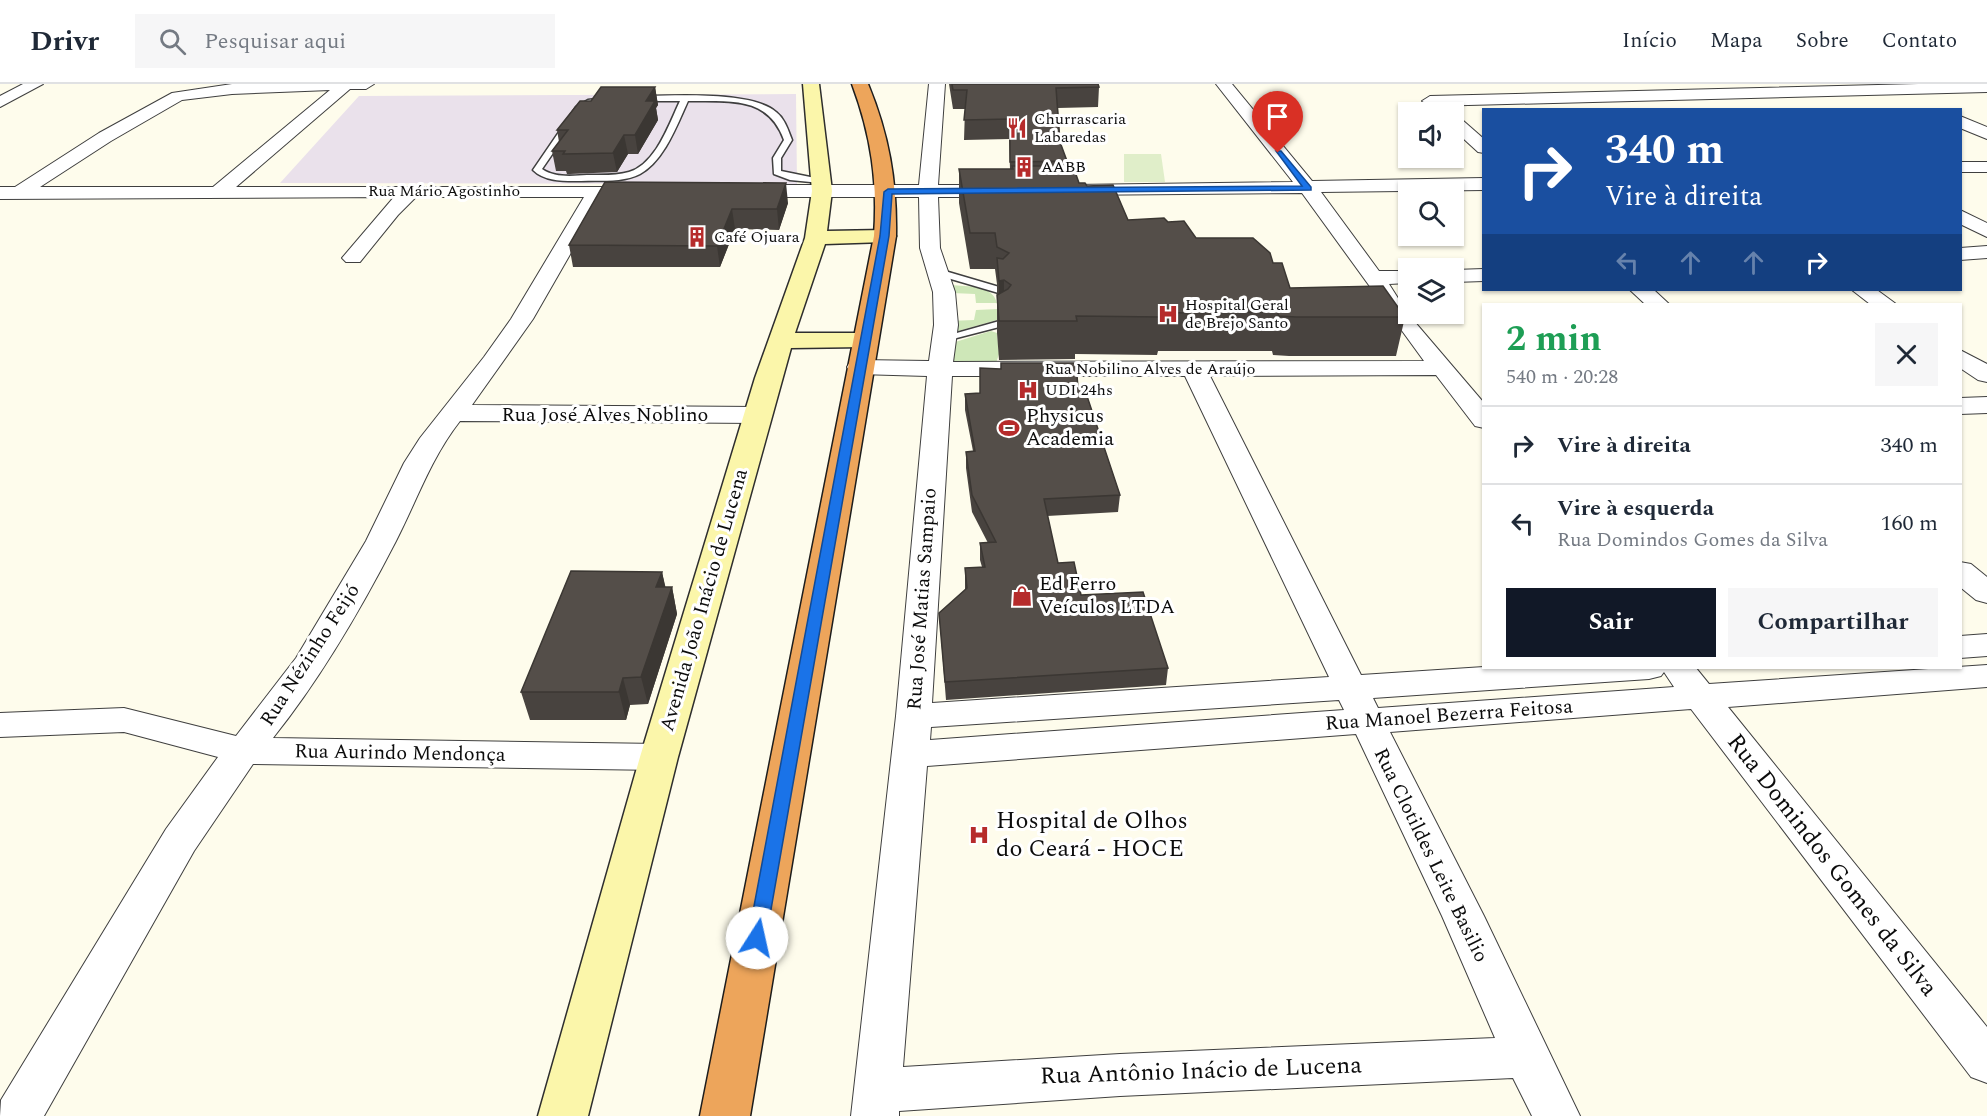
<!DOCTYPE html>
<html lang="pt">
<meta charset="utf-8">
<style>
:root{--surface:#fff;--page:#f6f6f7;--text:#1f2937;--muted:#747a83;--line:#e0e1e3;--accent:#111827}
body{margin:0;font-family:Spectral,serif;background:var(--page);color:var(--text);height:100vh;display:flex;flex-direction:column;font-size:22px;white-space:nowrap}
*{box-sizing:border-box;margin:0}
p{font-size:20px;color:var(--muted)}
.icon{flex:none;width:33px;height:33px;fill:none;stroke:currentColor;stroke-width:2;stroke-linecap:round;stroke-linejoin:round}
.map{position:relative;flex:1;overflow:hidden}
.details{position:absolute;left:1482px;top:219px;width:480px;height:366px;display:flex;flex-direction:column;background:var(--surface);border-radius:0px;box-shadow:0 2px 4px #0004}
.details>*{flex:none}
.guide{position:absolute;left:1482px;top:24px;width:480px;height:183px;border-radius:0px;box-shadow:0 2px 4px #0004;background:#1a4fa0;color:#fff;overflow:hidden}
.controls{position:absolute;left:1398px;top:18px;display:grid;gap:12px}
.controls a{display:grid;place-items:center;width:66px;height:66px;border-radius:0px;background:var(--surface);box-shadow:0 2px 4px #0004;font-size:30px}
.pin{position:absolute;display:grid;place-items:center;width:51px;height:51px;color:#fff;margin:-62px -26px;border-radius:50% 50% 50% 0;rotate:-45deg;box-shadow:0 0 6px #0007}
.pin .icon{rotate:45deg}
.me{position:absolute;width:66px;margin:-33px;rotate:10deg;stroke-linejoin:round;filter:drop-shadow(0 0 4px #0008)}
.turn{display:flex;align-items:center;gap:21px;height:126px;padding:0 24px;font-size:27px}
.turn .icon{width:78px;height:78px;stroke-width:2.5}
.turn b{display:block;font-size:42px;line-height:51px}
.lanes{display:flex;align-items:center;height:57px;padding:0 24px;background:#0003;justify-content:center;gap:30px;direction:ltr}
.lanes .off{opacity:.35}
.round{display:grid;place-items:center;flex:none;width:63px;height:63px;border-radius:0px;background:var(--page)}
.headline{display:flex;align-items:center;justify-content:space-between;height:102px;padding:0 24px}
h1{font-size:36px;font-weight:700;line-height:45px;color:#1e9e55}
.primary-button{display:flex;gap:12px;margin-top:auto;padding:12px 24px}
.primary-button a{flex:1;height:69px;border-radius:0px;background:var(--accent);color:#fff;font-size:24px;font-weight:700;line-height:69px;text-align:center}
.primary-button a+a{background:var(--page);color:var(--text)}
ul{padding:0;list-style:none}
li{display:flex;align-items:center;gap:18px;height:78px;padding:0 24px;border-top:2px solid var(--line)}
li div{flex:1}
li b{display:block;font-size:22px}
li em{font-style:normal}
header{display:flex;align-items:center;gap:36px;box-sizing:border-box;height:84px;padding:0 30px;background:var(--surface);border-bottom:2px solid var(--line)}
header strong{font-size:28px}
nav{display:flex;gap:33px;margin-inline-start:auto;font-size:21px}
.search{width:420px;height:54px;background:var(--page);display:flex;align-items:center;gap:15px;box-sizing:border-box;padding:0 21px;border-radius:0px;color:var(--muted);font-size:22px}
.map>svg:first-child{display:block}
</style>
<header>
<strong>Drivr</strong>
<div class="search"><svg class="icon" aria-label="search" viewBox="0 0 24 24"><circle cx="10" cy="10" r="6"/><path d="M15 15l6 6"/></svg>Pesquisar aqui</div>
<nav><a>Início</a><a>Mapa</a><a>Sobre</a><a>Contato</a></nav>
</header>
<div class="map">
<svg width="1987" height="1032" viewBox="0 0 1987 1032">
<rect width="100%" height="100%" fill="#fefcec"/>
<path fill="#eae1eb" d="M796,10L797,100L280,99L359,12Z"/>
<g fill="#cee7b8">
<path d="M951,201C967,203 992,200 997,219H976L975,210L952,209Z"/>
<path d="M998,225L997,236L951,249L949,237L974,236L976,226Z"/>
<path d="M991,247L997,249L999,270L996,279H950L952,259Z"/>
</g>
<path fill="#e0eec9" d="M1124,70H1161L1165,98H1124Z"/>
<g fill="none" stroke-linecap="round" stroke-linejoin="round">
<g stroke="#3f3f3f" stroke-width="3">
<g id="lane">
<path d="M615,13C652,13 749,4 776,28C785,35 788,46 792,56L781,74V87L825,96L821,99L790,96L774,90L773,74L784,56C768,11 728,18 688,17C677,41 664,77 640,90C623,99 599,96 581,97C564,97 545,98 533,86L576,23L588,16ZM615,17H680C669,40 656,80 629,88C616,92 601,91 587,91C572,92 555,94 542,85L582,27L593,20Z"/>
<path d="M938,185L1006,205L1007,207L1002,210L934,190V186Z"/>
<path d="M1003,236L1008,239L1007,241L945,257L939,254Z"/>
</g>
</g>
<g stroke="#3f3f3f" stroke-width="2">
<g id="street">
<path d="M23,0H43L0,23V12Z"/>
<path d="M232,0H374L366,5H350L236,103H650L652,107L650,111L603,113L533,235L472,321L758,323L767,326L771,331L767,336L758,339L460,337C431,374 417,416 396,457C361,525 321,594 273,654L659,660L672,664L677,673L672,682L659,686L253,680L194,767L44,1032H0L1,1016L166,745L218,673L124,648L0,653V629L124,624L236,652L296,574L366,457L404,379L420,354L484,273L511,235L584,113H416L398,131L360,178H346L342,174L394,113L0,115V103H15L99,49L172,9ZM330,6L213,103H40L111,57L182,16L232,10Z"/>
<path d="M929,0H945L938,101H1003L1012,107L1003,113H938L940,164L955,208L958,241L953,278L1424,277L1302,109L1067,111L1065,107L1074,101L1293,98L1216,0H1232L1312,97L1484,94V106L1321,108L1379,187H1408V199L1389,200L1408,230L1484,319V344L1475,342L1436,291L1210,292L1361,591L1484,583L1696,584L1709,600L1987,581V603L1728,623L1987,943V999L1971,993L1691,625L1390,648L1484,832L1580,1032H1532L1513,994L1120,1012L899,1027V1032H851L896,632L927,292L859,290L850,288L847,283L850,278L859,276L929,277L934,241L933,208L920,164L919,113H744L735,107L744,101H919ZM952,292H1185L1329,593L932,619ZM1664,588L1674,603L1378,624L1373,614L1649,595L1661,592ZM1339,616L1344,626L930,656L931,643ZM1356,650L1442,832L1495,954L1120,970L903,983L927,682Z"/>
<path d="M1918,0H1987V8L1430,22L1422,17L1430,12Z"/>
<path d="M1960,32L1987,43V55L1960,44Z"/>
<path d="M1454,33L1460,34L1484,55V69L1478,68L1454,46Z"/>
<rect x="1960" y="78" width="27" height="10"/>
<path d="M1960,126L1987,139V153L1960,140Z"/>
<path d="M1987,162V174L1960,176V164Z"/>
<path d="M1484,185V197L1454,198V186Z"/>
<path d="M1630,206H1654L1669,220H1645Z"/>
<path d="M1852,206H1877L1896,220H1870Z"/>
<path d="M1960,266L1987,280V298L1978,296L1960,284Z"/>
<path d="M1987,313V329L1960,330V314Z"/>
<path d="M1960,478L1971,480L1987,493V519L1976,516L1960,503Z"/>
<path d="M1987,550V572L1960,574V552Z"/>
</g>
</g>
<g stroke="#2e2e2e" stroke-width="3">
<path id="secondary" d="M803,0H819L832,107L827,147L885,146L893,147L896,152L893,157L885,158L825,160L795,249H864L873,251L876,256L873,261L864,263L791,264L678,673L588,1032H538L640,673L755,294L805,154L812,107Z"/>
</g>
<g stroke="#1d1d1d" stroke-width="3">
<path id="highway" d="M852,0H868C889,51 897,97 896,152L750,1032H700L874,152C878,97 871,51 852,0Z"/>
</g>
<use href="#lane" fill="#fff" fill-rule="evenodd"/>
<use href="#street" fill="#fff" fill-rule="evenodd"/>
<use href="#secondary" fill="#fbf6aa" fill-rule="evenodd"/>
<use href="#highway" fill="#eda55b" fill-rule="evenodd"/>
</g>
<g fill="#48433f">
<path d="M949,0H1098L1099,3L1098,23L1058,24L1060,58L1067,77V82L1079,99L1087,102L1128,136L1168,138L1196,154L1273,179L1290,204L1405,233L1396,272H1289L1273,271L1272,267H1158L1157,271L1075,270V275L999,276L997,249V200L995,185H970L959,119V85H1010L1009,55L964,56L965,25H953Z"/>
<path d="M655,3L658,21L656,24L658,36L638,70H628L617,88L570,90H567L566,87H556L552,67L559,58L557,46L591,17Z"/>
<path d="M605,98L788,119L779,146L735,145L720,183H573L569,161Z"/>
<path d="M1001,279L1078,304L1120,411L1118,428L1047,432L1058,479L1081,511L1168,584L1166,601L946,616L939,529L965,506V484L982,483L980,476V459H988L972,428L966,384V368L973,367L965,326V310L980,309L1001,285Z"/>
<path d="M662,488L665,503H672L677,530L648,620L630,621L626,636H530L521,608Z"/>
</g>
<g fill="#3b3733">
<path d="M655,3L658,21L656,24L658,36L638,70L635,51L646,17Z"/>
<path d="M624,51L628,70L617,88L613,69Z"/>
<path d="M786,99L788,119L779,146L777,125Z"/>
<path d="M732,125L735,145L720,183L717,162Z"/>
<path d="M1004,196V234L999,230V197Z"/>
<path d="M662,488L668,514L656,503Z"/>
<path d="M672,503L677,530L648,620L641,593Z"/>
<path d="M623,594L630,621L626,636L619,608Z"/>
</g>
<g fill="#544e49" stroke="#3b3733" stroke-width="1.5">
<path d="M952,0H1098L1099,3L1056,4L1060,58L1067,77L1010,78V35L964,36L967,6H953Z"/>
<path d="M601,3H655L646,17H655L635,51H624L613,69L565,70H563L565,67H552L568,46H557L580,17H591Z"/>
<path d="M1012,82H1073L1079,99H1085L1087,102L1113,101L1128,136L1164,134L1168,138L1184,137L1196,154H1253L1270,169L1273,179H1282L1290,204L1383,202L1405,233H1296L1279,232L1277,228L1160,229L1161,233L1076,232L1077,237H999L997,211L1008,205L1011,201L1004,196L999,197L997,174L1003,175L1009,169L997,163L995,149H970L959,85H1013Z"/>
<path d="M605,98L786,99L777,125H732L717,162L569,161Z"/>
<path d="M1001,279H1076L1078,304L1084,303L1120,411L1044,415L1058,479L1074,478L1081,511L1143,508L1168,584L945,598L939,529L967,504L965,484L985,483L980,459L996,458L972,411L966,368L975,367L965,310L980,309V284L1001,285Z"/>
<path d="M571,487L662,488L656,503H672L641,593L623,594L619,608H521Z"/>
</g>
<path fill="#1a73e8" stroke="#114b97" stroke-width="1.5" d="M1276,67H1281L1311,103V106L892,110L889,152L766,854L763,859L757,861L750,859L748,854L880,152L884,108L888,105L1302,102Z"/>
<defs>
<g id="restaurant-bare" transform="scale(1.62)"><path d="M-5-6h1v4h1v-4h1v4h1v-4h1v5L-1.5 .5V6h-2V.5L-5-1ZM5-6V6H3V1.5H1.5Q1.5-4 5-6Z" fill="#b62b2b" stroke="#fff" stroke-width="2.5" paint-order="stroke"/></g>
<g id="building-bare" transform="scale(1.62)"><path d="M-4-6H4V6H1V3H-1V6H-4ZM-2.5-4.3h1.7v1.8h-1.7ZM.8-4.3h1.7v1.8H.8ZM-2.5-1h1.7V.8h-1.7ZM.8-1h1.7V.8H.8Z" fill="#b62b2b" stroke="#fff" stroke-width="2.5" paint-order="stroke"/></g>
<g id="hospital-bare" transform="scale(1.62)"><path d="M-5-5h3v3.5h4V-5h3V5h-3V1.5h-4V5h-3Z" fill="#b62b2b" stroke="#fff" stroke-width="2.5" paint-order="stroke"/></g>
<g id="stadium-bare" transform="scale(1.62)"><path d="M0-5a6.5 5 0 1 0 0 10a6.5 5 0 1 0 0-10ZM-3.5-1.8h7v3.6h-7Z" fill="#b62b2b" stroke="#fff" stroke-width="2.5" paint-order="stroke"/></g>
<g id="shop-bare" transform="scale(1.62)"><path d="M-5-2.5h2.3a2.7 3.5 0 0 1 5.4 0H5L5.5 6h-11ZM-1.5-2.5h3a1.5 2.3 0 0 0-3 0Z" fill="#b62b2b" stroke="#fff" stroke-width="2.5" paint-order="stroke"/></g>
</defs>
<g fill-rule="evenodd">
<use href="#restaurant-bare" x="1017" y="44"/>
<use href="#building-bare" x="1024" y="83"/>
<use href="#building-bare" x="697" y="153"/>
<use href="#hospital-bare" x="1168" y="230"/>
<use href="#hospital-bare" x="1028" y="306"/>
<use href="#stadium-bare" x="1009" y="344"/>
<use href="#shop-bare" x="1022" y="512"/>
<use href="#hospital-bare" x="979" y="751"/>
</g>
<g text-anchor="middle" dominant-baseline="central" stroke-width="6" stroke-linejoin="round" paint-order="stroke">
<g font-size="16" fill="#0c0c0c" stroke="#fff" text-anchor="start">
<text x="1034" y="35">Churrascaria<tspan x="1034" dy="18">Labaredas</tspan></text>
<text x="1041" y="83">AABB</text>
<text x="714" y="153">Café Ojuara</text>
<text x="1185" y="221">Hospital Geral<tspan x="1185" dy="18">de Brejo Santo</tspan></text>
<text x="1045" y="306">UDI 24hs</text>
</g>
<g font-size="16" fill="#0c0c0c" stroke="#fff">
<text x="444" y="107">Rua Mário Agostinho</text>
<text x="1150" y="285">Rua Nobilino Alves de Araújo</text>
</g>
<g font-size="20" fill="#0c0c0c" stroke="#fff">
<text x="605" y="331">Rua José Alves Noblino</text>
<text transform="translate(922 515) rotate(-86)">Rua José Matias Sampaio</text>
<text transform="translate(704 516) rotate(-74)">Avenida João Inácio de Lucena</text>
<text transform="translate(310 571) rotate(-57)">Rua Nézinho Feijó</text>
<text transform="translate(1449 631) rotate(-4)">Rua Manoel Bezerra Feitosa</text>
<text transform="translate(400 669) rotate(1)">Rua Aurindo Mendonça</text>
<text transform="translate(1431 771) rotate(64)">Rua Clotildes Leite Basilio</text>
</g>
<g font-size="20" fill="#0c0c0c" stroke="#fff" text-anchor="start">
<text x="1026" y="332">Physicus<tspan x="1026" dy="23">Academia</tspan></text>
<text x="1039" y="500">Ed Ferro<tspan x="1039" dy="23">Veículos LTDA</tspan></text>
</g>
<g font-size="24" fill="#0c0c0c" stroke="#fff" text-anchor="start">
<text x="996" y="737">Hospital de Olhos<tspan x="996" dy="28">do Ceará - HOCE</tspan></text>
</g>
<g font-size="24" fill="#0c0c0c" stroke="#fff">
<text transform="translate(1832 781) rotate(52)">Rua Domindos Gomes da Silva</text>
<text transform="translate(1201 987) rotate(-2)">Rua Antônio Inácio de Lucena</text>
</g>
</g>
</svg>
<div class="controls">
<a><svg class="icon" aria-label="sound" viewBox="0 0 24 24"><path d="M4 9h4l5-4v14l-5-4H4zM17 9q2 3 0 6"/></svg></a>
<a><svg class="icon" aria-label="search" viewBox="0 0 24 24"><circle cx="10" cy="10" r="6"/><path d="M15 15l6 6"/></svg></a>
<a><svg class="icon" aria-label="layers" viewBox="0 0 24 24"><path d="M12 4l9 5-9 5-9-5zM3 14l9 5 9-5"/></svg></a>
</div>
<div class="pin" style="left:1278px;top:69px;background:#d93025"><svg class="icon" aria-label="arrive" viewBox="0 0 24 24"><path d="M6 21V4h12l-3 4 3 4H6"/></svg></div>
<svg class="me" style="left:757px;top:854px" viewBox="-20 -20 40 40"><circle r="19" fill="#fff"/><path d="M0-13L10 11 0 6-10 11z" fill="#1a73e8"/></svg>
<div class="guide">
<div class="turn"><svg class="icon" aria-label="right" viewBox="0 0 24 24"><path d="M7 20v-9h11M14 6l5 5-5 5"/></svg><div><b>340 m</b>Vire à direita</div></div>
<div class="lanes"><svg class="icon off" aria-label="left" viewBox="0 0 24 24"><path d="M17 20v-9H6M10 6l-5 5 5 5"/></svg><svg class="icon off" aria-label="ahead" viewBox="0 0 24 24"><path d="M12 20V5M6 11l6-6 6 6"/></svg><svg class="icon off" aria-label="ahead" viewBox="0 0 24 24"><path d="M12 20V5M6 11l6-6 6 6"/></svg><svg class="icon" aria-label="right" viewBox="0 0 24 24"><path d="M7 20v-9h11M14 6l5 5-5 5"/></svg></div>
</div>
<section class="details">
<div class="headline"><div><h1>2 min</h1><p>540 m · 20:28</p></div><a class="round"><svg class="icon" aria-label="close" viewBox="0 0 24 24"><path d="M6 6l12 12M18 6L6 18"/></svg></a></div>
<ul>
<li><svg class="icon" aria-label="right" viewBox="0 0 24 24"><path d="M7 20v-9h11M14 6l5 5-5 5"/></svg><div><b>Vire à direita</b></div><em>340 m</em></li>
<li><svg class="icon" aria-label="left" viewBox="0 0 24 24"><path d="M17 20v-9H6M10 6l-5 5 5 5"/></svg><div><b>Vire à esquerda</b><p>Rua Domindos Gomes da Silva</p></div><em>160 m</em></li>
</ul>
<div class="primary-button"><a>Sair</a><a>Compartilhar</a></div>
</section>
</div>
